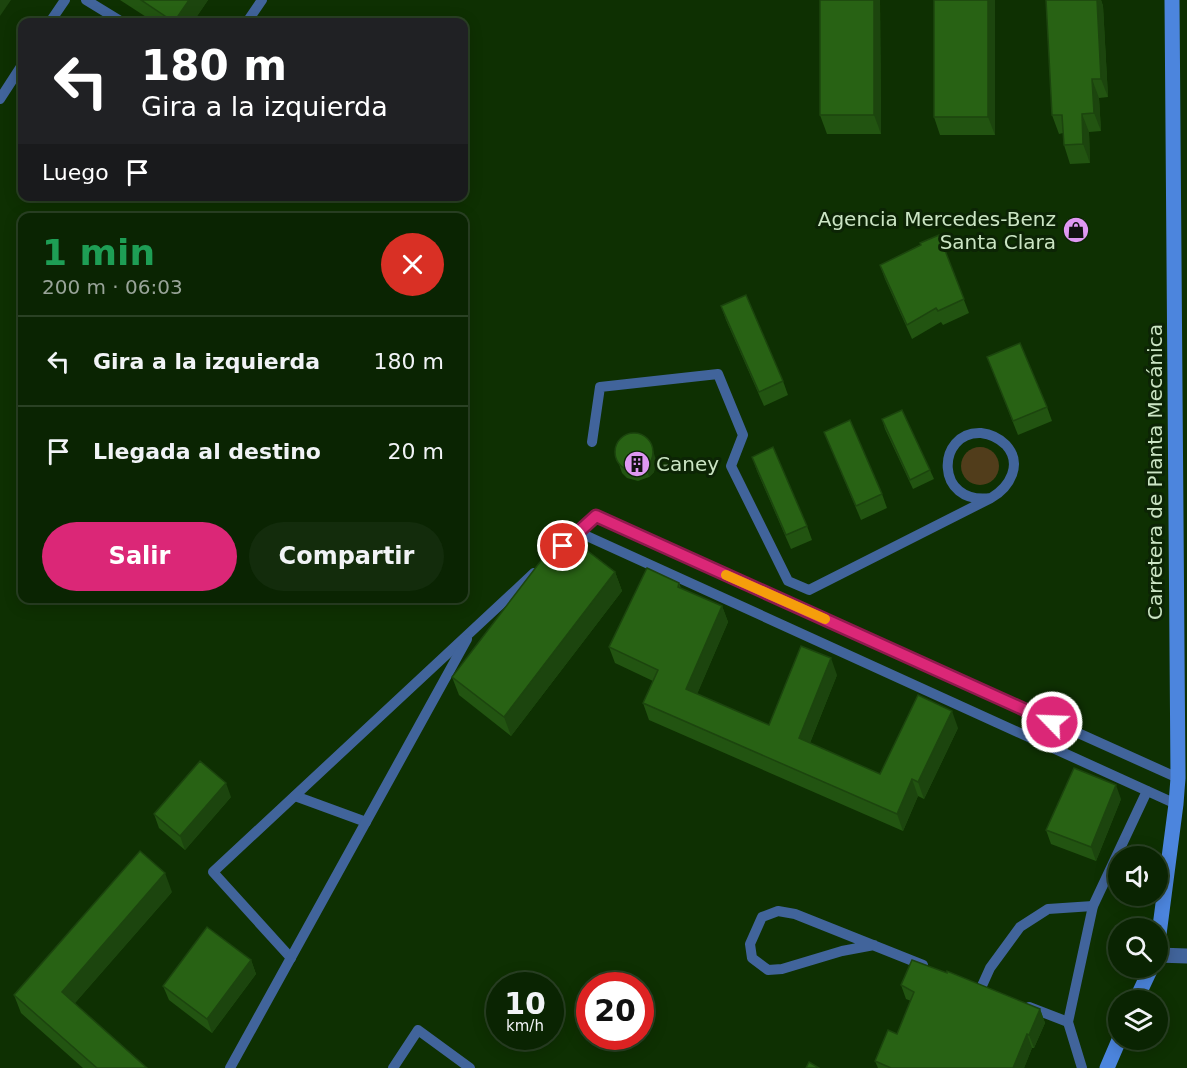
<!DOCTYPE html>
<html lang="es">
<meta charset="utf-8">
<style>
:root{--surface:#0a2402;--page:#132c0c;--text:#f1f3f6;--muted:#99a499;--line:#2a4124;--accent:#db2777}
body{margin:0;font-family:"DejaVu Sans",sans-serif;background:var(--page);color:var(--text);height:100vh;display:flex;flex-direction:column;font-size:22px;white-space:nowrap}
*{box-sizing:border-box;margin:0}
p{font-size:20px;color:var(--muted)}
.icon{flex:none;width:33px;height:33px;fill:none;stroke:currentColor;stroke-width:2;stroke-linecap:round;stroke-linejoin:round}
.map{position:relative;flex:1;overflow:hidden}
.panel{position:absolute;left:18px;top:213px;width:450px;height:390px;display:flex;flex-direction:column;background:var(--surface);border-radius:12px;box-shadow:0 3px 15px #0003,0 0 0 2px var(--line)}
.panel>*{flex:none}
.guide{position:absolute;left:18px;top:18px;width:450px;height:183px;border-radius:12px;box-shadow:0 3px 15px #0003,0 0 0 2px var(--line);background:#202124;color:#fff;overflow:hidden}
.fabs{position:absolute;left:1108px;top:846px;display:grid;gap:12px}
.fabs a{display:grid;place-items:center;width:60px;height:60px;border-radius:50%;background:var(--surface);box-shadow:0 3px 15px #0003,0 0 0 2px var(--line);font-size:30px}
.speed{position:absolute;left:486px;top:972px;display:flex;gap:12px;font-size:30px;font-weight:700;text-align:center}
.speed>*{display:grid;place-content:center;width:78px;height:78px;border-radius:50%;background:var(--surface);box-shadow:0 3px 15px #0003,0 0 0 2px var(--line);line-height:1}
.speed small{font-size:15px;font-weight:400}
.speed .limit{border:9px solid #d22;background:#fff;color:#111}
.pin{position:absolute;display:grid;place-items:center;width:51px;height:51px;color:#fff;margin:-26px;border:3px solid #fff;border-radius:50%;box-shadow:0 2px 6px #0007}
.me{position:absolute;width:66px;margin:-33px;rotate:294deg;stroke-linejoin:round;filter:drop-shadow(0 0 4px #0008)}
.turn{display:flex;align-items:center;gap:21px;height:126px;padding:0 24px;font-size:27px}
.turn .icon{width:78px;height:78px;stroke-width:2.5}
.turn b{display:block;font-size:42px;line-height:51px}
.then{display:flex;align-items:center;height:57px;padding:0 24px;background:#0003;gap:12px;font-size:22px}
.round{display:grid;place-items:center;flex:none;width:63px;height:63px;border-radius:32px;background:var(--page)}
.summary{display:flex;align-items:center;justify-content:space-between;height:102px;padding:0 24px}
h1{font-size:36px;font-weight:700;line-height:45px;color:#1e9e55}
.primary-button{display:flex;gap:12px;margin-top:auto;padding:12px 24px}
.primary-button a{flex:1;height:69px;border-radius:36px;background:var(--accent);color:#fff;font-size:24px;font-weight:700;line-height:69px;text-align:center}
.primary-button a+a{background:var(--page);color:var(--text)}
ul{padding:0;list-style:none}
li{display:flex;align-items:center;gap:18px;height:90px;padding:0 24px;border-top:2px solid var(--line)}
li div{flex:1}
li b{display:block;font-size:22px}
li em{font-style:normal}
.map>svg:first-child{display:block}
</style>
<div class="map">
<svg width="1187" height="1068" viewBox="0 0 1187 1068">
<rect width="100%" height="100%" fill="#0e3002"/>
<circle fill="#513d1b" cx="980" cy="466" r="19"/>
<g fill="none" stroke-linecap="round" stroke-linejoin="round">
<path stroke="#67855d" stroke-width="3" stroke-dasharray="4.5 3" stroke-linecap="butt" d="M656,466H717"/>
<g stroke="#41649b" stroke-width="10">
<path d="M86,0L122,22"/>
<path d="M50,22L65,0"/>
<path d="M247,22L262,0"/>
<path d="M0,99L22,65"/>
<path d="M592,442L600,387L718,374L743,435L731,466L788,581L809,590L991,498C1010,487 1023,464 1006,445C999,438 990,434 981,433C936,431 934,506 991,498"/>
<path d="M295,796L366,822"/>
<path d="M1176,804L578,532L596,516L1178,778"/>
<path d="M874,945L842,951L782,969L768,970L752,958L750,944L762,917L778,911L795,914L923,965"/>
<path d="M291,958L213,872L534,573"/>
<path d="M981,988L990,968L1020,927L1048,909L1093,906"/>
<path d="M1029,1007L1068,1022"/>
<path d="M230,1068L467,639"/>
<path d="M393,1068L418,1030L470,1068"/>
<path d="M1082,1068L1068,1022L1093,906L1147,791"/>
</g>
<path stroke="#41649b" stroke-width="15" d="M1158,955L1187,956"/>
<g stroke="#4c85dd" stroke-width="15">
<path d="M1158,942L1176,804L1178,778L1172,0"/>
<path d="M1136,1000L1151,968"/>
<path d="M1107,1068L1119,1040"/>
</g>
</g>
<g fill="#225411">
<path d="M120,0H208L193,22H154Z"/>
<path d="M880,0L881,134H827L820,115Z"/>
<path d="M934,0H995V135H940L934,117Z"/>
<path d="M1046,0H1101L1103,6L1108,97L1099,98L1101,131L1089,132L1090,163L1070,164L1064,145L1063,133L1059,134L1052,115Z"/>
<path d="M939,235L969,313L943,325L941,322L912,339L885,279L880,265Z"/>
<path d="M721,306L783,381L788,395L764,406L726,320Z"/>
<path d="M987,357L1047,407L1052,421L1018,435Z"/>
<path d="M882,419L930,470L934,479L913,489L885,429Z"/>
<path d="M824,432L882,494L887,508L861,520Z"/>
<path d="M615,452L656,460L654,472L649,477L638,481L627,478L622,473Z"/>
<path d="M752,457L807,526L812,540L791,549L757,471Z"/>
<path d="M615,572L622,591L511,736L459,695L452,677Z"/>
<path d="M679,583L681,588L722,606L728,622L697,694L769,725L837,675L810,743L880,774L958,728L924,799L918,796L903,831L649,720L643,703L653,681L615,663L609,647Z"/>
<path d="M231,797L185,850L159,828L154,814Z"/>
<path d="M1121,799L1096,861L1051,844L1046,830Z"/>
<path d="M172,892L74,1004L147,1068H83L21,1013L14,995Z"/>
<path d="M251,960L256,974L212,1033L169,1000L163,986Z"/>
<path d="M901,985L1040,1009L1045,1023L1034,1048H1032L1024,1068H878L875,1061L897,1034L911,1001L906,999Z"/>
</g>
<g fill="#1c450e">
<path d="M0,0H11L0,16Z"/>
<path d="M189,0H208L193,22H175Z"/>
<path d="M874,0H880L881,134L874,115Z"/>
<path d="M988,0H995V135L988,117Z"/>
<path d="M1097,0H1101L1103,6L1108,97L1101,79Z"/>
<path d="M1092,79L1099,98L1101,131L1094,113Z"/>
<path d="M1082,114L1089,132L1090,163L1083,144Z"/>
<path d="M651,444L656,460L654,472L649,477L646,467Z"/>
<path d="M615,572L622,591L511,736L504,717Z"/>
<path d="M722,606L728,622L692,706L686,689Z"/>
<path d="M831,658L837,675L805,755L799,738Z"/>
<path d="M952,711L958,728L924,799L918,782Z"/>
<path d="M912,779L918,796L903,831L897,814Z"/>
<path d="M226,783L231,797L185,850L180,836Z"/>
<path d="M1116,785L1121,799L1096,861L1091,847Z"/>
<path d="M165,873L172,892L68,1011L62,992Z"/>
<path d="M251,960L256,974L212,1033L207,1019Z"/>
<path d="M1040,1009L1045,1023L1034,1048L1029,1035Z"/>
<path d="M1027,1034L1032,1048L1024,1068H1013Z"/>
</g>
<g fill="#286214" stroke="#1c450e" stroke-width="1.5">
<path d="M141,0H189L174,22Z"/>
<rect x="820" y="0" width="54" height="115"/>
<rect x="934" y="0" width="54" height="117"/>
<path d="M1046,0H1097L1101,79H1092L1094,113L1082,114L1083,144L1064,145L1062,115H1052Z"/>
<path d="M939,235L964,299L938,311L936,308L907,325L880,265L921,245L920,243Z"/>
<path d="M746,295L783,381L759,392L721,306Z"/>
<path d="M1020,343L1047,407L1013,421L987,357Z"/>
<path d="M902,410L930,470L910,480L882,419Z"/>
<path d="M850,420L882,494L856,506L824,432Z"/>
<circle cx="634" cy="452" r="19"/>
<path d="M773,447L807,526L786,535L752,457Z"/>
<path d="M563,532L615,572L504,717L452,677Z"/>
<path d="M647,568L679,583L678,587L722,606L686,689L769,725L801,646L831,658L799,738L880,774L918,695L952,711L918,782L912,779L897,814L643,703L658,670L609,647Z"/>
<path d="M200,761L226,783L180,836L154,814Z"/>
<path d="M1074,768L1116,785L1091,847L1046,830Z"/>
<path d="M140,851L165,873L62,992L147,1068H97L14,995Z"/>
<path d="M207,927L251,960L207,1019L163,986Z"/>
<path d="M912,960L947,973V971L1040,1009L1029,1035L1027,1034L1013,1068H891L875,1061L888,1030L897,1034L914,992L901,985Z"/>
<path d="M809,1062L819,1068H806Z"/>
</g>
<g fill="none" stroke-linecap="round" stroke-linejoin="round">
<g stroke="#8e194d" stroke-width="15">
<path id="route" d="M563,546L596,516L1052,722"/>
</g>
<use href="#route" stroke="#db2777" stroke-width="10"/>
<path stroke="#f59e0b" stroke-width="10" d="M726,575L825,619"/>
</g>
<defs>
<g id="shop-disc" transform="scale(1.35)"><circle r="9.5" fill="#df98f2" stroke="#0c2405"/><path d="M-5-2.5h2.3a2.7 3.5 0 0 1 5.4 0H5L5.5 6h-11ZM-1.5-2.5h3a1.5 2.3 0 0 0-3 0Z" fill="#111"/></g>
<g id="building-disc" transform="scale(1.35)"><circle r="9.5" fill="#df98f2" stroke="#0c2405"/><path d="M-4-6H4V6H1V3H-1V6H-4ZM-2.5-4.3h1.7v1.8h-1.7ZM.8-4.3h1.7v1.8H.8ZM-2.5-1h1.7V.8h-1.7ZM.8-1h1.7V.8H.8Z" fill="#111"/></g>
</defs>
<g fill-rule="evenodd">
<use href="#shop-disc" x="1076" y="230"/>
<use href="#building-disc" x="637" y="464"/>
</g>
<g text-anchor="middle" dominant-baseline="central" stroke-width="6" stroke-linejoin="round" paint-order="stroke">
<g font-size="20" fill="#cbe5c4" stroke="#0c2405" text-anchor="end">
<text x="1056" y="219">Agencia Mercedes-Benz<tspan x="1056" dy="23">Santa Clara</tspan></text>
<text x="656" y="464" text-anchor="start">Caney</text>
</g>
<g font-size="20" fill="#cbe5c4" stroke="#0c2405">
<text transform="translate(1155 472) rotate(-90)">Carretera de Planta Mecánica</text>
</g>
</g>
</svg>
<div class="fabs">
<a><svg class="icon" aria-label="sound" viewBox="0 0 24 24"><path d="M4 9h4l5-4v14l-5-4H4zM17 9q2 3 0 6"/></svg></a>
<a><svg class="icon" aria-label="search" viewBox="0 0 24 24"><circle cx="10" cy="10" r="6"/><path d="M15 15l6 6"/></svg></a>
<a><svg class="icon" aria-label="layers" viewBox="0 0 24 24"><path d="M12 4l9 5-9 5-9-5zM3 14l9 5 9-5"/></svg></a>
</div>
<div class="speed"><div>10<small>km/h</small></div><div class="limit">20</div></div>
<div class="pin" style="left:563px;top:546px;background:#d93025"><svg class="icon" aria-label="arrive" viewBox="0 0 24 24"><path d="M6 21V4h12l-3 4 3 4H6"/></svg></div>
<svg class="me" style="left:1052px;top:722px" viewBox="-20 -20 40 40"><circle r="17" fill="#db2777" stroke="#fff" stroke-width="3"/><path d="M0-11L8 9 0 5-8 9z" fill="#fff"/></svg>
<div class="guide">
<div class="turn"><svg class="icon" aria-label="left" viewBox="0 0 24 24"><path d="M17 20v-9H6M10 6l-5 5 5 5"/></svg><div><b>180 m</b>Gira a la izquierda</div></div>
<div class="then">Luego<svg class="icon" aria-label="arrive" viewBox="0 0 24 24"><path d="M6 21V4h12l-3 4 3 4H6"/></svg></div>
</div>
<section class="panel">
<div class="summary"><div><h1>1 min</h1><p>200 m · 06:03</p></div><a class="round" style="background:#d93025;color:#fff"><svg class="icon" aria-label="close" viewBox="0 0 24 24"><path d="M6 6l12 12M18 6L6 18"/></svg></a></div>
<ul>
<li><svg class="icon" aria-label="left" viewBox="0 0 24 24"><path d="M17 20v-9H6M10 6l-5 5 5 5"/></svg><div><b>Gira a la izquierda</b></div><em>180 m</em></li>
<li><svg class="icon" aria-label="arrive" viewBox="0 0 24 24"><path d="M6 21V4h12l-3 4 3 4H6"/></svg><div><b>Llegada al destino</b></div><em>20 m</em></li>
</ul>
<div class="primary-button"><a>Salir</a><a>Compartir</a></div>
</section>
</div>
